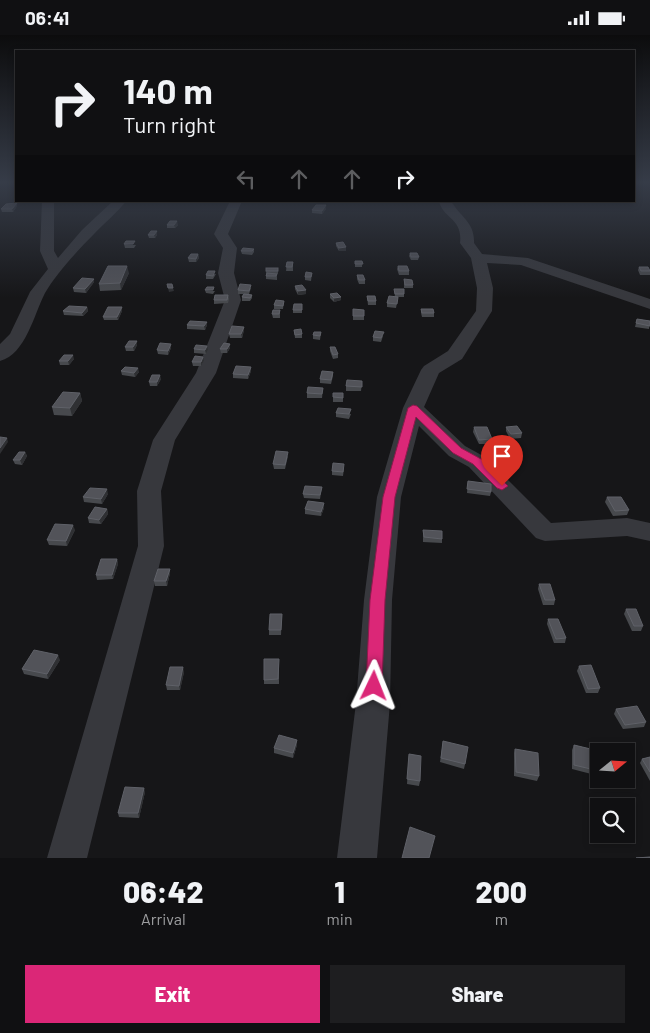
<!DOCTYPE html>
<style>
:root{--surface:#101012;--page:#1e1e20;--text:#f1f3f6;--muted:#9c9d9f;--line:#303032;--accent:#db2777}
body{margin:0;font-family:Barlow,sans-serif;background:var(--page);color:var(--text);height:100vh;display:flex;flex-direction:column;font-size:19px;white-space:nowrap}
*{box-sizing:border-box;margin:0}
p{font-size:16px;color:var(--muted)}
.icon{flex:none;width:28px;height:28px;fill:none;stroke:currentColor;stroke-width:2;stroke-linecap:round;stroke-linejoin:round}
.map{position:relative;height:823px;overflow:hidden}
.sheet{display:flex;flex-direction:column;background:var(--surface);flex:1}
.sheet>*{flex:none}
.guide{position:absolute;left:15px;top:15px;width:620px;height:152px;border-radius:0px;box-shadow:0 2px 8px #0003,0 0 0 1px var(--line);background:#101012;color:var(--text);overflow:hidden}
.needle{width:32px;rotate:72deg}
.fabs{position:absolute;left:590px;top:708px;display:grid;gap:10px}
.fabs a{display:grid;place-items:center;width:45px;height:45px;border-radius:0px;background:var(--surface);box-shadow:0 2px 8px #0003,0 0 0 1px var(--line);font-size:25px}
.pin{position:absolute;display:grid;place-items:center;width:42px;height:42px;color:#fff;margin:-51px -21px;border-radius:50% 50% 50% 0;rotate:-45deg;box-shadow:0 0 5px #0007}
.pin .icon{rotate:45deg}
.me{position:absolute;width:55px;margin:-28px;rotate:2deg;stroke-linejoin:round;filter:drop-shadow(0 0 4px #0008)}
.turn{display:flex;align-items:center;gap:18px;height:105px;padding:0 25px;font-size:22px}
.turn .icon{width:65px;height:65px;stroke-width:2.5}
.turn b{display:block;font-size:35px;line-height:42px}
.lanes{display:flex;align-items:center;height:48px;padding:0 25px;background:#0003;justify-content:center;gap:25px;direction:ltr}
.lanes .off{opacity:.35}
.eta{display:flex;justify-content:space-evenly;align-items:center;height:85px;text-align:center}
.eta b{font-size:30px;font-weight:800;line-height:35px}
.button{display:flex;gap:10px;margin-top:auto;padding:10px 25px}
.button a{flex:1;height:58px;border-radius:0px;background:var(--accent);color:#fff;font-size:20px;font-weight:800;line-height:58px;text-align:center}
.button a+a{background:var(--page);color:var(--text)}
.status{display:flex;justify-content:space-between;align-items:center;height:35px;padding:0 25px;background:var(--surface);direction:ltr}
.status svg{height:14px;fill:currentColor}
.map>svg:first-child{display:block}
</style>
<div class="status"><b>06:41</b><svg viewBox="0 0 49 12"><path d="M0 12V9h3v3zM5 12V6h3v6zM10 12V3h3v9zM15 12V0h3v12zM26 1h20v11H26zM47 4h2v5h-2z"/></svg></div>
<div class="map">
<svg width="650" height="823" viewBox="0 0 650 823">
<rect width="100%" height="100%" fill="#161618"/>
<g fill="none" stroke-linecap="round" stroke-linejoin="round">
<g fill="#37383d" fill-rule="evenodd">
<path d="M42,166H54V216L58,223L82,195L113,166H126C117,178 104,188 94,199C78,215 56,239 45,258C34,279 26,319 0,326V309L10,299L30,257L48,234L40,216Z"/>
<path d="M230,166H242L228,199L237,213L234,238L241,265L216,338L175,405L161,456L164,511L87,823H47L138,511L137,456L153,405L196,338L225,265L218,238L223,213L214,199Z"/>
<path d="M439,166H451C460,182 475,187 474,208L482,219L528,223L650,264V274L521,230L487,228L493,253L492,276L462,324L439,338L424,372L465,411L485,422L551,488L627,483L650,488V506L627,501L545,506L536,503L469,432L449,421L419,391L401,462L392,565L390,668L377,823H337L356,668L364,565L377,462L403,373L421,335L424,331L448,316L476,276L477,253L471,223L460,208C463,183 443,184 439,166Z"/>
</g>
</g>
<g fill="#47494d">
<path d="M17,171L13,177H2L1,174Z"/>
<path d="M326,174L322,179L312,178V175Z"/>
<path d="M167,190H178L175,193H167Z"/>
<path d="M148,200H157L155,203H149Z"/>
<path d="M336,208L346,216H339L336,211Z"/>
<path d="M124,209L136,210L134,213H125Z"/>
<path d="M254,214V217L252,220L242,219L241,216Z"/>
<path d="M410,218L419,222L418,225H411L409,221Z"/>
<path d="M198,219L199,223L196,227H189L188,223Z"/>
<rect x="355" y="226" width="7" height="6"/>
<path d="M287,227H293V236H286Z"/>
<path d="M398,231L409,236V240H399L397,234Z"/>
<path d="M639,232L650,235V240H640L638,235Z"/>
<path d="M266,233H278V239H277V245L266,244Z"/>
<path d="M129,238L121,255L100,256L99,249Z"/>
<path d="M312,238L311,246L305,245V242Z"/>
<path d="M216,239L213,244H206V240Z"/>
<path d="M357,240L365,245V249H359L357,244Z"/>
<path d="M94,244V247L86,258L74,257L73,253Z"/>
<path d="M404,244L413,250V253H404Z"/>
<path d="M295,251L306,255V259L298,260L295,254Z"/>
<path d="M251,253L249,259L252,260V263L250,266H242V262L243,259H238V255Z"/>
<path d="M394,254L404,259V262H398L396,273L387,272V268L395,262Z"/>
<path d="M205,255L215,256L213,259L206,258Z"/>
<path d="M330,259L341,265L334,267L330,263Z"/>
<path d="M228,260L229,264L228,268L214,269V265Z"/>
<path d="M367,261L376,266V270H368Z"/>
<path d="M284,266L283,274H274V270Z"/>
<path d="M87,272L88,276L83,281L64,280L63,276Z"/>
<path d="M302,273V278H293V275Z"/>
<path d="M353,274L364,275V285H353Z"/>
<path d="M421,274L434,278V282H422L421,278Z"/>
<path d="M280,275V283H273L272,279Z"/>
<path d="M122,276L118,285H104L103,282Z"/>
<path d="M637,284L650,286L649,294L635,292Z"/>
<path d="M187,290H207L205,295L187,294Z"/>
<path d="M244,292V295L242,303H230L229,299Z"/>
<path d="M294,295L302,299V303H295Z"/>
<path d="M321,297L320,305L313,304V300Z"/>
<path d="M383,301L381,307L373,306V302Z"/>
<path d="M137,306V310L134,316H126L125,312Z"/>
<path d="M171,309V313L168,320L158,319L157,315Z"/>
<path d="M230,309V313L227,318H221L220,314Z"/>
<path d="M330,312L338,319V323L333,324L330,316Z"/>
<path d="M194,314L208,315L206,319L194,318Z"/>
<path d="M74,324L69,330H60L59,326Z"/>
<path d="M204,326L201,331H193L192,327Z"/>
<path d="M121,336L139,337L135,342L122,340Z"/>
<path d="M251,336L248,344L233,343V339Z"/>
<path d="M333,337V341L331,349L320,348V344Z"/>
<path d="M161,344L157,351H150L149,347Z"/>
<path d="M362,346L361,356H346V351Z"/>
<path d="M323,353L322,363H307V358Z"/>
<path d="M80,358L82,366L72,381L54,380L52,372Z"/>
<rect x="333" y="358" width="10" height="9"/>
<path d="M336,378L351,379L349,384L336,382Z"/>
<path d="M474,392L492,404V409H479L473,397Z"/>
<path d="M506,392L522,398L521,403L510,404L506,396Z"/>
<path d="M25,417L27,421L22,430L15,429L13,425Z"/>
<path d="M288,421L285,434H274L273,429Z"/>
<path d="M344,433L343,441L332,440V436Z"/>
<path d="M468,446L491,457L490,461L467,458Z"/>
<path d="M322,452L320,464L304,463L303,459Z"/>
<path d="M108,459L102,469L84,467L83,462Z"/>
<path d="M607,462L629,475L627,480L613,481L605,467Z"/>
<path d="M324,473L321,481L305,479V474Z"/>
<path d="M107,474L108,479L101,489L89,488L88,483Z"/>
<path d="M75,495L67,511L49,510L47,505Z"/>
<path d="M423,495L442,504V508L423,507Z"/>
<path d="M117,524L118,529L113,544L97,545L96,540Z"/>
<path d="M170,534V538L167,551H155L154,546Z"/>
<path d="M539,549L555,565L554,570H543L538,554Z"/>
<path d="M626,574L643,591L641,596H632L624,579Z"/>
<path d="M282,579L281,600H269V595Z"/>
<path d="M548,584L566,603L565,608H554L547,589Z"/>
<path d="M60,625L48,644L24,639L22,634Z"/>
<path d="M279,628V649H264V645Z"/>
<path d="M579,631L600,653L598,658H586L577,636Z"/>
<path d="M184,637L180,655H167L166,650Z"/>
<path d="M616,674L646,687L644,692L623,694L614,679Z"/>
<path d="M297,705V710L293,723L274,718V713Z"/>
<path d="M443,706L465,729L464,734L440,727Z"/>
<path d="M574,710L599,716V741L572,734V715Z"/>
<path d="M515,714L539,741L537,746L514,741V718Z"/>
<path d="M409,719L420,746L419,751L407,749Z"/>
<path d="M650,722V746L640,728L642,724Z"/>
<path d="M145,757L139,783L119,782L118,778Z"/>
</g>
<g fill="#2f3033">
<path d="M17,168V171L13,177L12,174Z"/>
<path d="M326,170V174L322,179V176Z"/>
<path d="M177,186L178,190L175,193L174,190Z"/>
<path d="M157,196V200L155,203L154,200Z"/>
<path d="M346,212V216H339V213Z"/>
<path d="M198,219L199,223L196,227V224Z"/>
<path d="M127,231L129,238L121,255L120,248Z"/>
<path d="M94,244V247L86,258L85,254Z"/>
<path d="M168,253H173L174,256L169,257Z"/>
<path d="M306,255V259L298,260V256Z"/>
<path d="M341,262V265L334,267V263Z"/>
<path d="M87,272L88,276L83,281L82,278Z"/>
<path d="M122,272V276L118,285L117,282Z"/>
<path d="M207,287V290L205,295L204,291Z"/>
<path d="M244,292V295L242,303L241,299Z"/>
<path d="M137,306V310L134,316L133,312Z"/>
<path d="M171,309V313L168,320V316Z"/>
<path d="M230,309V313L227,318V314Z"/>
<path d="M207,311L208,315L206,319L205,315Z"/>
<path d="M73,320L74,324L69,330L68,326Z"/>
<path d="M203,322L204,326L201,331V327Z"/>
<path d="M251,332V336L248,344V340Z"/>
<path d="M138,333L139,337L135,342L134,338Z"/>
<path d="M160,340L161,344L157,351V347Z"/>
<path d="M80,358L82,366L72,381L70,373Z"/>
<path d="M7,403L8,407L0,419V413Z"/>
<path d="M25,417L27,421L22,430L20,425Z"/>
<path d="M107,454L108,459L102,469L101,464Z"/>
<path d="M324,468V473L321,481V477Z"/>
<path d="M107,474L108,479L101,489L99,485Z"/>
<path d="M73,490L75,495L67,511L66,506Z"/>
<path d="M117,524L118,529L113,544L112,540Z"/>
<path d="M170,534V538L167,551L166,546Z"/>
<path d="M58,620L60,625L48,644L47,639Z"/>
<path d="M183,632L184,637L180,655L179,651Z"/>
<path d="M297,705V710L293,723V718Z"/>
<path d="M144,753L145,757L139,783L138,778Z"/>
</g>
<g fill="#525359" stroke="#5f6168">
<path d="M17,168L12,174H1L6,169Z"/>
<path d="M316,170H326L322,176L312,175Z"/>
<path d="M170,186H177L174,190H167Z"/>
<path d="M151,196H157L154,200H148Z"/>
<path d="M126,206H135L133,209H124Z"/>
<path d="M343,207L346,212L339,213L336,208Z"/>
<path d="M243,213L254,214L252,216H241Z"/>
<path d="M410,218H417L419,222H411Z"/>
<path d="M191,219H198L196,224L188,223Z"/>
<path d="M355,226H362L363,229H355Z"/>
<path d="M287,227H293L292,232H286Z"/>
<path d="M108,231H127L120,248L99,249Z"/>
<path d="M398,231H407L409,236H399Z"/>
<path d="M639,232H648L650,236H641Z"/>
<rect x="266" y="233" width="12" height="3"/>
<path d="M208,236H215L213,241L206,240Z"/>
<path d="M306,237L312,238L311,242H305Z"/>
<path d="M267,238L277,239L276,241H266Z"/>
<path d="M357,240H363L365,245H359Z"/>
<path d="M82,243L94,244L85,254L73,253Z"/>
<path d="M404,244L412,245L413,250H405Z"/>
<path d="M167,249H172L173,253H168Z"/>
<path d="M240,249L251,250L249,256L238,255Z"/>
<path d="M302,250L306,255L298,256L295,251Z"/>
<path d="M207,252H214L213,255H205Z"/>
<path d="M394,254H404V259H395Z"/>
<path d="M337,258L341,262L334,263L330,259Z"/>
<path d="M244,259L252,260L250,263L242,262Z"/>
<path d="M215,260H228L227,265H214Z"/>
<path d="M367,261H375L376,266H368Z"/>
<path d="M389,261L398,262L397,269L387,268Z"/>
<path d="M276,265L284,266L283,271L274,270Z"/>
<path d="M294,269H302V275H293Z"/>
<path d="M69,271L87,272L82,278L63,276Z"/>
<path d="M108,272H122L117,282H103Z"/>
<path d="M353,274L364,275V281H353Z"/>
<path d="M421,274H433L434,278H422Z"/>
<path d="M273,275H280L279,279H272Z"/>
<path d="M637,284L650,286V291L636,288Z"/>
<path d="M190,286L207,287L204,291L187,290Z"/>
<path d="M232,291L244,292L241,299H229Z"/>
<path d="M301,294L302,299L295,300L294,295Z"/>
<path d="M375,296L384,297L381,303L373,302Z"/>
<path d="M314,297H321L320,301L313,300Z"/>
<path d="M129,306H137L133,312H125Z"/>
<path d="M160,308L171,309L168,316L157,315Z"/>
<path d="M224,308L230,309L227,314H220Z"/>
<path d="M196,310L207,311L205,315L194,314Z"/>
<path d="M330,312H335L338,319L333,320Z"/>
<path d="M64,320H73L68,326H59Z"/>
<path d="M195,321L203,322L201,327H192Z"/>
<path d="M236,331L251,332L248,340L233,339Z"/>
<path d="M125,332L138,333L134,338L121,336Z"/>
<path d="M322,336L333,337L331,345L320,344Z"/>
<path d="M152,340H160L157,347H149Z"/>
<path d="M347,345L362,346V352L346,351Z"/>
<path d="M308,352L323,353L322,359L307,358Z"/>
<path d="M63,357L80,358L70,373L52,372Z"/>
<path d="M333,358H343V363L333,362Z"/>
<path d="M338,373L351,374L349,379L336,378Z"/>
<path d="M517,391L522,398L511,399L506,392Z"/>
<path d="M474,392H487L492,404L479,405Z"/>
<path d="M0,402L7,403L0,413Z"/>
<path d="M276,416L288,417L285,430L273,429Z"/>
<path d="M19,417H25L20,425H13Z"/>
<path d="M333,428L344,429L343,437L332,436Z"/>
<path d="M468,446L491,449V457L467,454Z"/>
<path d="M305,451L322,452L320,460L303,459Z"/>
<path d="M90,453L107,454L101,464L83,462Z"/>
<path d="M607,462H621L629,475L615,476Z"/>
<path d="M308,466L324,468L321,477L305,474Z"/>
<path d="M95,472L107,474L99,485L88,483Z"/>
<path d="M55,489L73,490L66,506L47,505Z"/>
<path d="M423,495L442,496V504L424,502Z"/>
<path d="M101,524H117L112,540H96Z"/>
<path d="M158,534H170L166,546H154Z"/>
<path d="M539,549H550L555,565H545Z"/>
<path d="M626,574H636L643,591H634Z"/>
<path d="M270,579H282L281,595H269Z"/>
<path d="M548,584H558L566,603L556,604Z"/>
<path d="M34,615L58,620L47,639L22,634Z"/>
<path d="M264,624H279L278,644L264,645Z"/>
<path d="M591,630L600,653L588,654L579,631Z"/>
<path d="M170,632H183L179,651L166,650Z"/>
<path d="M637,671L646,687L625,690L616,674Z"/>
<path d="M279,700L297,705L293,718L274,713Z"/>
<path d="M443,706L468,712L465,729L441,723Z"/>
<path d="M574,710L599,716V736L574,730Z"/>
<path d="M515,714L538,718L539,741L516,737Z"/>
<path d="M409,719L421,721L420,746L407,744Z"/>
<path d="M650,722V737L642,724Z"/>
<path d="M125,752L144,753L138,778H118Z"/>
<path d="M410,792L435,801L429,823H402Z"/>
<path d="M650,822V823H636Z"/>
</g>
<linearGradient id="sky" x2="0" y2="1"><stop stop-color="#0c0c0d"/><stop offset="0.56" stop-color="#363c48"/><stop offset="1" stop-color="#363c48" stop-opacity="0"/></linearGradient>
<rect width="650" height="263" fill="url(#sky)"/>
<path fill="#db2777" stroke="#8e194d" d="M413,370L417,371L461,413L481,424L508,451L502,455L497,453L473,429L453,418L416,382L395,462L385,565L382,651L380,656L374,658L368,656L366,651L370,565L383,462L408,373Z"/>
</svg>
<div class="fabs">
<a><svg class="needle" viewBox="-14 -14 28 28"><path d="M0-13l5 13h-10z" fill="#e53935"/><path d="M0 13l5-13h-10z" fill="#9c9d9f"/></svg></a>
<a><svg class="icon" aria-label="search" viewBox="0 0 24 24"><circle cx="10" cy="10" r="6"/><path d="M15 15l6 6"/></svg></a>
</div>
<div class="pin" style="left:502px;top:451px;background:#d93025"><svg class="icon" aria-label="arrive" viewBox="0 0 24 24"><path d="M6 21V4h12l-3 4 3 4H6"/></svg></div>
<svg class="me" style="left:374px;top:651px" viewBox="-20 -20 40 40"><path d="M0-17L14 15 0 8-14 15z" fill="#db2777" stroke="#fff" stroke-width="4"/></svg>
<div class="guide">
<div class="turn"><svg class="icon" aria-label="right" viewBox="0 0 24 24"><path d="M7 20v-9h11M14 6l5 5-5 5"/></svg><div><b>140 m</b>Turn right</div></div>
<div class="lanes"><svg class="icon off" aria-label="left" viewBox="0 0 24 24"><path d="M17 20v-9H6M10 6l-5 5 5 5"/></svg><svg class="icon off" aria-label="ahead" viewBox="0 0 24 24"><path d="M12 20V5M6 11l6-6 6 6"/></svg><svg class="icon off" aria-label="ahead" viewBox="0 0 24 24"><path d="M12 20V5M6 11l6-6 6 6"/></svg><svg class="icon" aria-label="right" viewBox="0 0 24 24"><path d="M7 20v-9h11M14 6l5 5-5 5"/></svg></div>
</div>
</div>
<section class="sheet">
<div class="eta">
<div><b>06:42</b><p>Arrival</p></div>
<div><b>1</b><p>min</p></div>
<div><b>200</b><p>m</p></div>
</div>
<div class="button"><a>Exit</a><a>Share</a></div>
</section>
